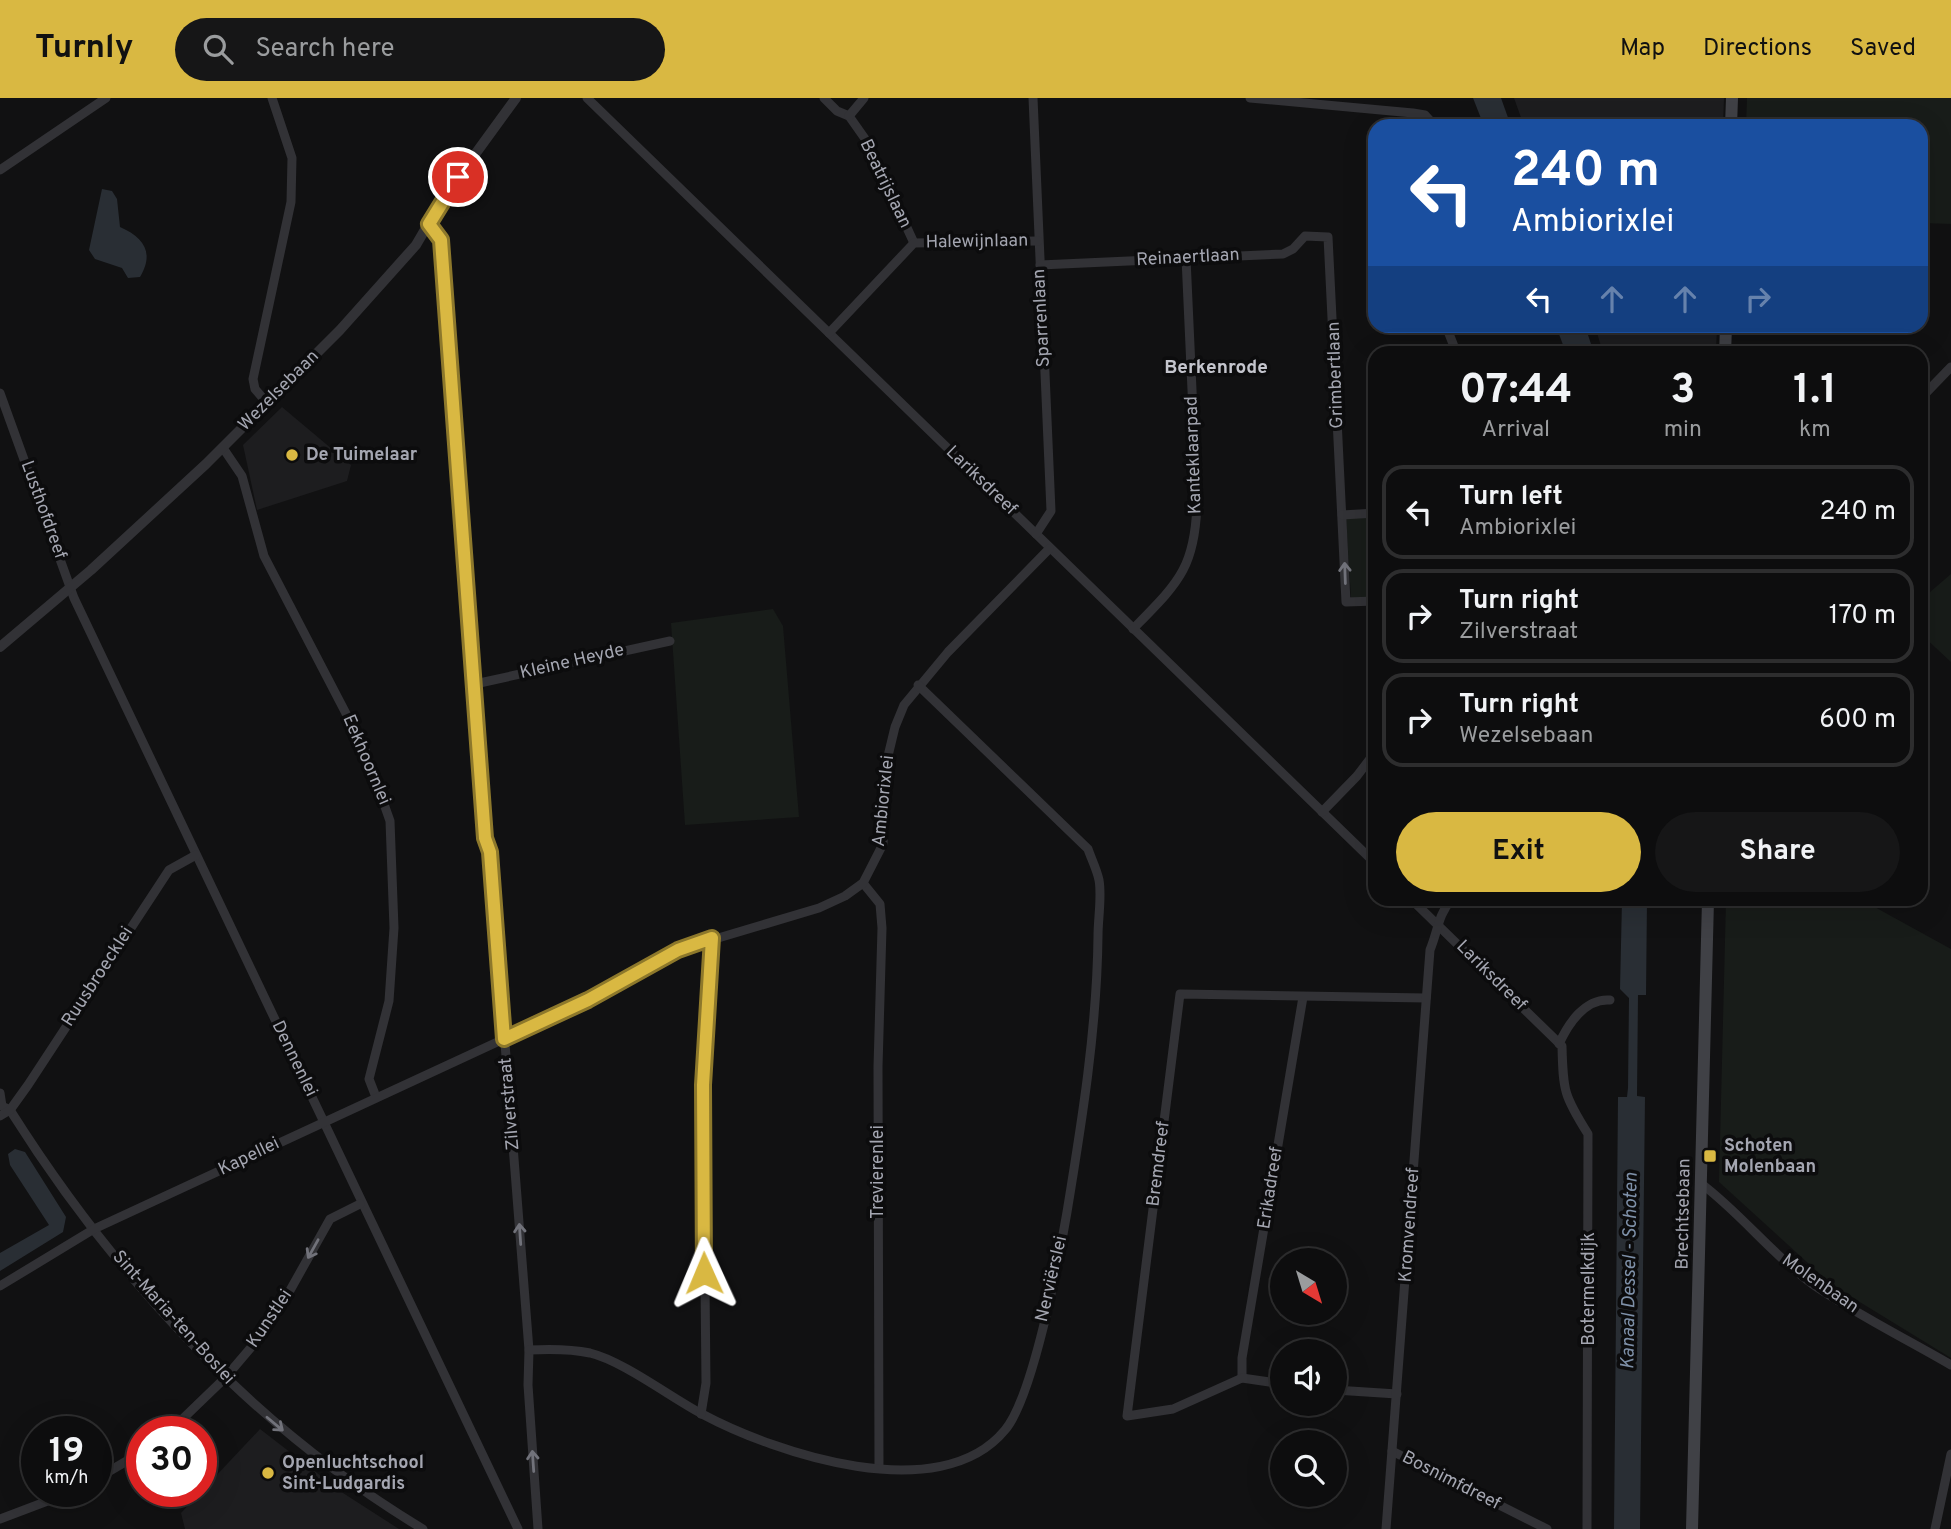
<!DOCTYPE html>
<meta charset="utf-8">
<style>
:root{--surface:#0d0d0e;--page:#161617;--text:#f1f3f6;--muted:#9a9c9e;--line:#2d2d2e;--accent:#d9b842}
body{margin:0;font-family:Overpass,sans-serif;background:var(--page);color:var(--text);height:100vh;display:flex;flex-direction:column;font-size:26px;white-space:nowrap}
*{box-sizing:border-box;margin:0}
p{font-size:23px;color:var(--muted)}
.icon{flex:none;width:38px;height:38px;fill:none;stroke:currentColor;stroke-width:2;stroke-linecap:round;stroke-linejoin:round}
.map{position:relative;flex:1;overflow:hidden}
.sheet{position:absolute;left:1368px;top:248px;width:560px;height:560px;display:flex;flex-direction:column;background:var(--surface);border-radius:21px;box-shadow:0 7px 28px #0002,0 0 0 2px var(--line)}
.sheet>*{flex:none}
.hud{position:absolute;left:1368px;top:21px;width:560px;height:214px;border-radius:21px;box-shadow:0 7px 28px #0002,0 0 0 2px var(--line);background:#1a4fa0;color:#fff;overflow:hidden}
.needle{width:46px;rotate:142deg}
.tools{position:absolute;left:1270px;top:1150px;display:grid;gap:14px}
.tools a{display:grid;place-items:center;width:77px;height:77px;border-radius:50%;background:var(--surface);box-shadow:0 7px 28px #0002,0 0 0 2px var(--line);font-size:35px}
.speed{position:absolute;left:21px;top:1318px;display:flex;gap:14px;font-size:35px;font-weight:700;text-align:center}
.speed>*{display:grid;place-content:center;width:91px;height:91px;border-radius:50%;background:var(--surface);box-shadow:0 7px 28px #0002,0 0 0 2px var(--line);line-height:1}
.speed small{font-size:18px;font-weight:400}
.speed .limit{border:10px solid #d22;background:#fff;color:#111}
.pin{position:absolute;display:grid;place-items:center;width:60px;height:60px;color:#fff;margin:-30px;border:4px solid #fff;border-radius:50%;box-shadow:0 2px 7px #0007}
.me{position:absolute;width:77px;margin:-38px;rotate:359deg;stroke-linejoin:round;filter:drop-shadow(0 0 5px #0008)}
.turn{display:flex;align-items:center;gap:24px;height:147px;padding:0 28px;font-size:32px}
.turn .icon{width:91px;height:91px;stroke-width:2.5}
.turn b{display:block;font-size:49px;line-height:60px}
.lanes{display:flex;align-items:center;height:66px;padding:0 28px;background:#0003;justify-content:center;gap:35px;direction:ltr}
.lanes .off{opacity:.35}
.eta{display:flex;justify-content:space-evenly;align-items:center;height:119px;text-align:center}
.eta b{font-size:42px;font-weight:700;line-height:49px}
.cta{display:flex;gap:14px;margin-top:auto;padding:14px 28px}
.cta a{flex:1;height:80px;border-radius:42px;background:var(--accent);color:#111;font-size:28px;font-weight:700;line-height:80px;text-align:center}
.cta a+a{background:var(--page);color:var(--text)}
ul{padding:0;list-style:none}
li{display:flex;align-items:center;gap:21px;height:94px;margin:0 14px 10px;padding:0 14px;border:4px solid var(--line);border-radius:21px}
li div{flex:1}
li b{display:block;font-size:26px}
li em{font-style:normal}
header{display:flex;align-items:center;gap:42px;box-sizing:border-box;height:98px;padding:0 35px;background:var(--accent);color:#111}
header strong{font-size:33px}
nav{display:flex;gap:38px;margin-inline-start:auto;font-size:24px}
.search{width:490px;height:63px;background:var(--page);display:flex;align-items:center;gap:18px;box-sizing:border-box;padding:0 24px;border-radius:38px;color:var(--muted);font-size:26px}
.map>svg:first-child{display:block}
</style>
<header>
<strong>Turnly</strong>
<div class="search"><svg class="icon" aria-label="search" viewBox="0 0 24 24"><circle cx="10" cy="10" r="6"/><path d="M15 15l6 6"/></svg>Search here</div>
<nav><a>Map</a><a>Directions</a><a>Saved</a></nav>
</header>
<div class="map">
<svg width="1951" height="1431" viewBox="0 0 1951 1431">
<rect width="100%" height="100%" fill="#111112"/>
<g fill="#1d1d1f">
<path d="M1514,0H1724L1723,28H1524Z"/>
<path d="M1595,228H1717L1716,255H1603Z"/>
<path d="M282,309L351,367L347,383L257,412L243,347Z"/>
<path d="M260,1331L343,1395L399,1431H185L181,1415Z"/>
</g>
<g fill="#181c19">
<path d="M1747,0H1951V126L1922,125V28H1746Z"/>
<path d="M1375,418V500H1351L1346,421Z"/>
<path d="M1951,476V564L1922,537V501Z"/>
<path d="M773,511L783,528L799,719L685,727L671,525Z"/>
<path d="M1726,802H1862L1951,851V1260L1832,1187L1719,1084Z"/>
</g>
<g fill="#292e34">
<path d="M1473,0H1501L1511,28H1484Z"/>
<path d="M102,91L112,93L117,101L120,129C143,139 155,154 140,179L128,180L122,170L95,161L89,152Z"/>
<path d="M1556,228H1585L1594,255H1566Z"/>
<path d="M1622,802H1647L1646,897H1638L1637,998L1645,999L1640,1431H1614L1618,999H1627L1628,990L1629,900L1620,891Z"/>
<path d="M15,1051L25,1054L66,1119L63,1134L0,1173V1155L49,1127L10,1067L8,1056Z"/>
</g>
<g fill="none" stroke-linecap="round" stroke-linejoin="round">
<g stroke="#323236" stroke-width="9">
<path d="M587,0L1376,766"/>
<path d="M824,0L837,13L849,18L868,45L914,145"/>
<path d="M1033,0L1051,413L1036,436"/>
<path d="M1250,0L1413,15L1425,17L1435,28"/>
<path d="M849,18L864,0"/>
<path d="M0,72L106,0"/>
<path d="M429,126L441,142L485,740L490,754L529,1252L528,1287L538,1431"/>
<path d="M1040,167L1283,156L1293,151L1305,138L1328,139L1346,504L1376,503"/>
<path d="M1446,228L1457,256"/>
<path d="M829,235L914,145L1038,143"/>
<path d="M0,295L74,500L518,1431"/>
<path d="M1922,299L1951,269"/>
<path d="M267,305L255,291L253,281L291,104L292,60L272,0"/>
<path d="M223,350L242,378L264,458L365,652L390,723L394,830L389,903L369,981L376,999"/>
<path d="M1342,417L1376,415"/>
<path d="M1133,531C1178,485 1196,470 1197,402L1186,160"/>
<path d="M475,586L670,543"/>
<path d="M1322,714L1357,678L1376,653"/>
<path d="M863,785L880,806L882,830L878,969L879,1370"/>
<path d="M1412,802L1562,948C1563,993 1564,998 1588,1036L1587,1431"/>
<path d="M1559,946C1568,926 1585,900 1610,902"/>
<path d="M0,995L2,1008L10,1012C116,1180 253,1329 423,1431"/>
<path d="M0,1018L10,1012L28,987L169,772L196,757"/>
<path d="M1703,1087C1742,1117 1772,1156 1811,1185C1855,1216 1905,1240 1951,1267"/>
<path d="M0,1188L94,1131L588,902L678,852L819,810L845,798L863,785L883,746L888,658L895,629L904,607L948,554L1049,451"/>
<path d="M529,1252C548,1251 571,1251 590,1255C623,1263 670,1299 702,1316C775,1355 940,1411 1005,1332C1033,1299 1059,1161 1067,1114C1082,1023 1097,930 1098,838C1098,820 1102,799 1099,782C1097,772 1091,760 1088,751L918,587"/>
<path d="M1242,1280V1260L1303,899"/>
<path d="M1283,1286L1242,1280L1173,1311L1127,1318L1180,896L1426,900"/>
<path d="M1335,1292L1397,1296"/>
<path d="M701,1316L706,1285L703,987L712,840"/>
<path d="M169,1334L225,1280L254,1246L288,1196L330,1121L360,1106"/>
<path d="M1392,1353L1547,1431"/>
<path d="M96,1381L142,1354"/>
<path d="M0,1421L74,1393"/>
<path d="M1386,1431L1430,852C1438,833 1438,817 1451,802"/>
<path d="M1935,1431L1951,1356"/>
</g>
<path stroke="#323236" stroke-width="10" d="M0,549L91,472L206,366L340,232L416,147L444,99L516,0"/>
<g stroke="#404146" stroke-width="12">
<path d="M1731,28L1732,0"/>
<path d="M1725,256L1726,228"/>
<path d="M1692,1431L1708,802"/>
</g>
</g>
<defs><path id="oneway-shaft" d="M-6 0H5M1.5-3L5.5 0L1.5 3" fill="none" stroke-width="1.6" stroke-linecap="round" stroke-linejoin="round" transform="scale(1.75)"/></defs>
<g stroke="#71727a">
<use href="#oneway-shaft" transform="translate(1345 475) rotate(-92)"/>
<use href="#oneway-shaft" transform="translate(520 1136) rotate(-94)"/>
<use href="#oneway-shaft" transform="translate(313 1151) rotate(119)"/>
<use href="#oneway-shaft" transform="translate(275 1326) rotate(40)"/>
<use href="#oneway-shaft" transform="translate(533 1363) rotate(-94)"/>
</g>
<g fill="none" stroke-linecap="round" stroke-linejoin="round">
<g stroke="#8d782b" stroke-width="18">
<path id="route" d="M458,79L429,126L441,142L485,740L490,754L504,941L588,902L678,852L712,840L703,987L704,1175"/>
</g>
<use href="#route" stroke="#d9b842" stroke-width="12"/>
</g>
<g fill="#d9b842" stroke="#0c0c0d" stroke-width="2.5">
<circle cx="292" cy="357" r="7"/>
<rect x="1703" y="1051" width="14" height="14" rx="3.5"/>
<circle cx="268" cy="1375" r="7"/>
</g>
<g text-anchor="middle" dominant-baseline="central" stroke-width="7" stroke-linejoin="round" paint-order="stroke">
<g font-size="18" fill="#a4a6b1" stroke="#0c0c0d">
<text transform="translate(885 86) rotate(64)">Beatrijslaan</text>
<text transform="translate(977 144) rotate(-1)">Halewijnlaan</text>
<text transform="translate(1188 160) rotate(-3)">Reinaertlaan</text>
<text transform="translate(1042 220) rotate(-93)">Sparrenlaan</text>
<text transform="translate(1336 277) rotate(-92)">Grimbertlaan</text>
<text transform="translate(279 293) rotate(-45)">Wezelsebaan</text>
<text transform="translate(1194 357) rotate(-92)">Kanteklaarpad</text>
<text transform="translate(981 383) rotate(44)">Lariksdreef</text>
<text transform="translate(43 412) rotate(70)">Lusthofdreef</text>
<text transform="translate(572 564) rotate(-13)">Kleine Heyde</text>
<text transform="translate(366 662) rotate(67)">Eekhoornlei</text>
<text transform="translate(884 703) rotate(-84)">Ambiorixlei</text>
<text transform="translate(1491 878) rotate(45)">Lariksdreef</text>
<text transform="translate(98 879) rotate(-57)">Ruusbroecklei</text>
<text transform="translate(294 961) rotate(64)">Dennenlei</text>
<text transform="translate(510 1006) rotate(-95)">Zilverstraat</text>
<text transform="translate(249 1059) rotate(-26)">Kapellei</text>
<text transform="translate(1159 1066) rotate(-83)">Bremdreef</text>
<text transform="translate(878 1074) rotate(-90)">Trevierenlei</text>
<text transform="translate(1271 1090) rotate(-81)">Erikadreef</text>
<text transform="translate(1684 1116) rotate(-89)">Brechtsebaan</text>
<text transform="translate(1410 1127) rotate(-86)">Kromvendreef</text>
<text transform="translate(1052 1181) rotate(-77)">Nerviërslei</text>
<text transform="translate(1820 1186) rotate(35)">Molenbaan</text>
<text transform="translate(1589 1191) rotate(-90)">Botermelkdijk</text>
<text transform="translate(173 1220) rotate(48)">Sint-Maria-ten-Boslei</text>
<text transform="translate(270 1221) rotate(-56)">Kunstlei</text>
<text transform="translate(1451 1383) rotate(27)">Bosnimfdreef</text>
</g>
<g font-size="18" font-weight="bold" fill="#a4a6b1" stroke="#0c0c0d" text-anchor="start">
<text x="306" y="357">De Tuimelaar</text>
<text x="1724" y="1048">Schoten<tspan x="1724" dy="21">Molenbaan</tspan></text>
<text x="282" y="1365">Openluchtschool<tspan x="282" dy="21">Sint-Ludgardis</tspan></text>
</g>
<g font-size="19" font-weight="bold" fill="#c4c5cd" stroke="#0c0c0d">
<text x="1216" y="270">Berkenrode</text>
</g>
<g font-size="19" font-style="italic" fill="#7e90a8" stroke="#0c0c0d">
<text transform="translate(1630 1173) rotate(-89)">Kanaal Dessel - Schoten</text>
</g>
</g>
</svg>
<div class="tools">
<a><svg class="needle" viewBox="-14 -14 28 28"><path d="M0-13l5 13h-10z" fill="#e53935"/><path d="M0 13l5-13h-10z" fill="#9a9c9e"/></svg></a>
<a><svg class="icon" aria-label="sound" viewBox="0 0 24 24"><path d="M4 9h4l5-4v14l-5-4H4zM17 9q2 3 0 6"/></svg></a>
<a><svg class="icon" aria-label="search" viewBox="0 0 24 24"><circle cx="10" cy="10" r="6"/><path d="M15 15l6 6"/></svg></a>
</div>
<div class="speed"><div>19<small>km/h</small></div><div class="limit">30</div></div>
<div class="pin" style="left:458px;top:79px;background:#d93025"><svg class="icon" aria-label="arrive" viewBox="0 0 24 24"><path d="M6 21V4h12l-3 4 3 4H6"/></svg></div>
<svg class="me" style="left:704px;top:1175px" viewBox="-20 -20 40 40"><path d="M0-17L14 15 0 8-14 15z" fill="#d9b842" stroke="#fff" stroke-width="4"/></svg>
<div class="hud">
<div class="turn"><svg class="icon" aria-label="left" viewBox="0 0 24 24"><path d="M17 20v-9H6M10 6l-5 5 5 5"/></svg><div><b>240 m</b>Ambiorixlei</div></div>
<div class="lanes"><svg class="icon" aria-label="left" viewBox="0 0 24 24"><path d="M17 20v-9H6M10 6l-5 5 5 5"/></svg><svg class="icon off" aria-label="ahead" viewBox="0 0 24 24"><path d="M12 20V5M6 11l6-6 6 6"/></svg><svg class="icon off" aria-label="ahead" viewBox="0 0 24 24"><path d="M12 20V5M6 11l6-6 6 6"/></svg><svg class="icon off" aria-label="right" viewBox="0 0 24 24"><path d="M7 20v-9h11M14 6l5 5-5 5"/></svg></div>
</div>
<section class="sheet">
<div class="eta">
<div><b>07:44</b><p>Arrival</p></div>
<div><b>3</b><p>min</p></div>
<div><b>1.1</b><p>km</p></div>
</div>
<ul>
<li><svg class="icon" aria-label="left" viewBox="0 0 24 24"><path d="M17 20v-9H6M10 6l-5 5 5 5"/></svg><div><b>Turn left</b><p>Ambiorixlei</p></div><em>240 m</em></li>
<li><svg class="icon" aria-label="right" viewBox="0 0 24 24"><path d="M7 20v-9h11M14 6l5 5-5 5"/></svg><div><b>Turn right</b><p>Zilverstraat</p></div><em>170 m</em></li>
<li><svg class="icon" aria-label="right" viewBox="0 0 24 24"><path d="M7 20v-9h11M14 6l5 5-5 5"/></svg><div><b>Turn right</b><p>Wezelsebaan</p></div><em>600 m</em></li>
</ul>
<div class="cta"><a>Exit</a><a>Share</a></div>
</section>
</div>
